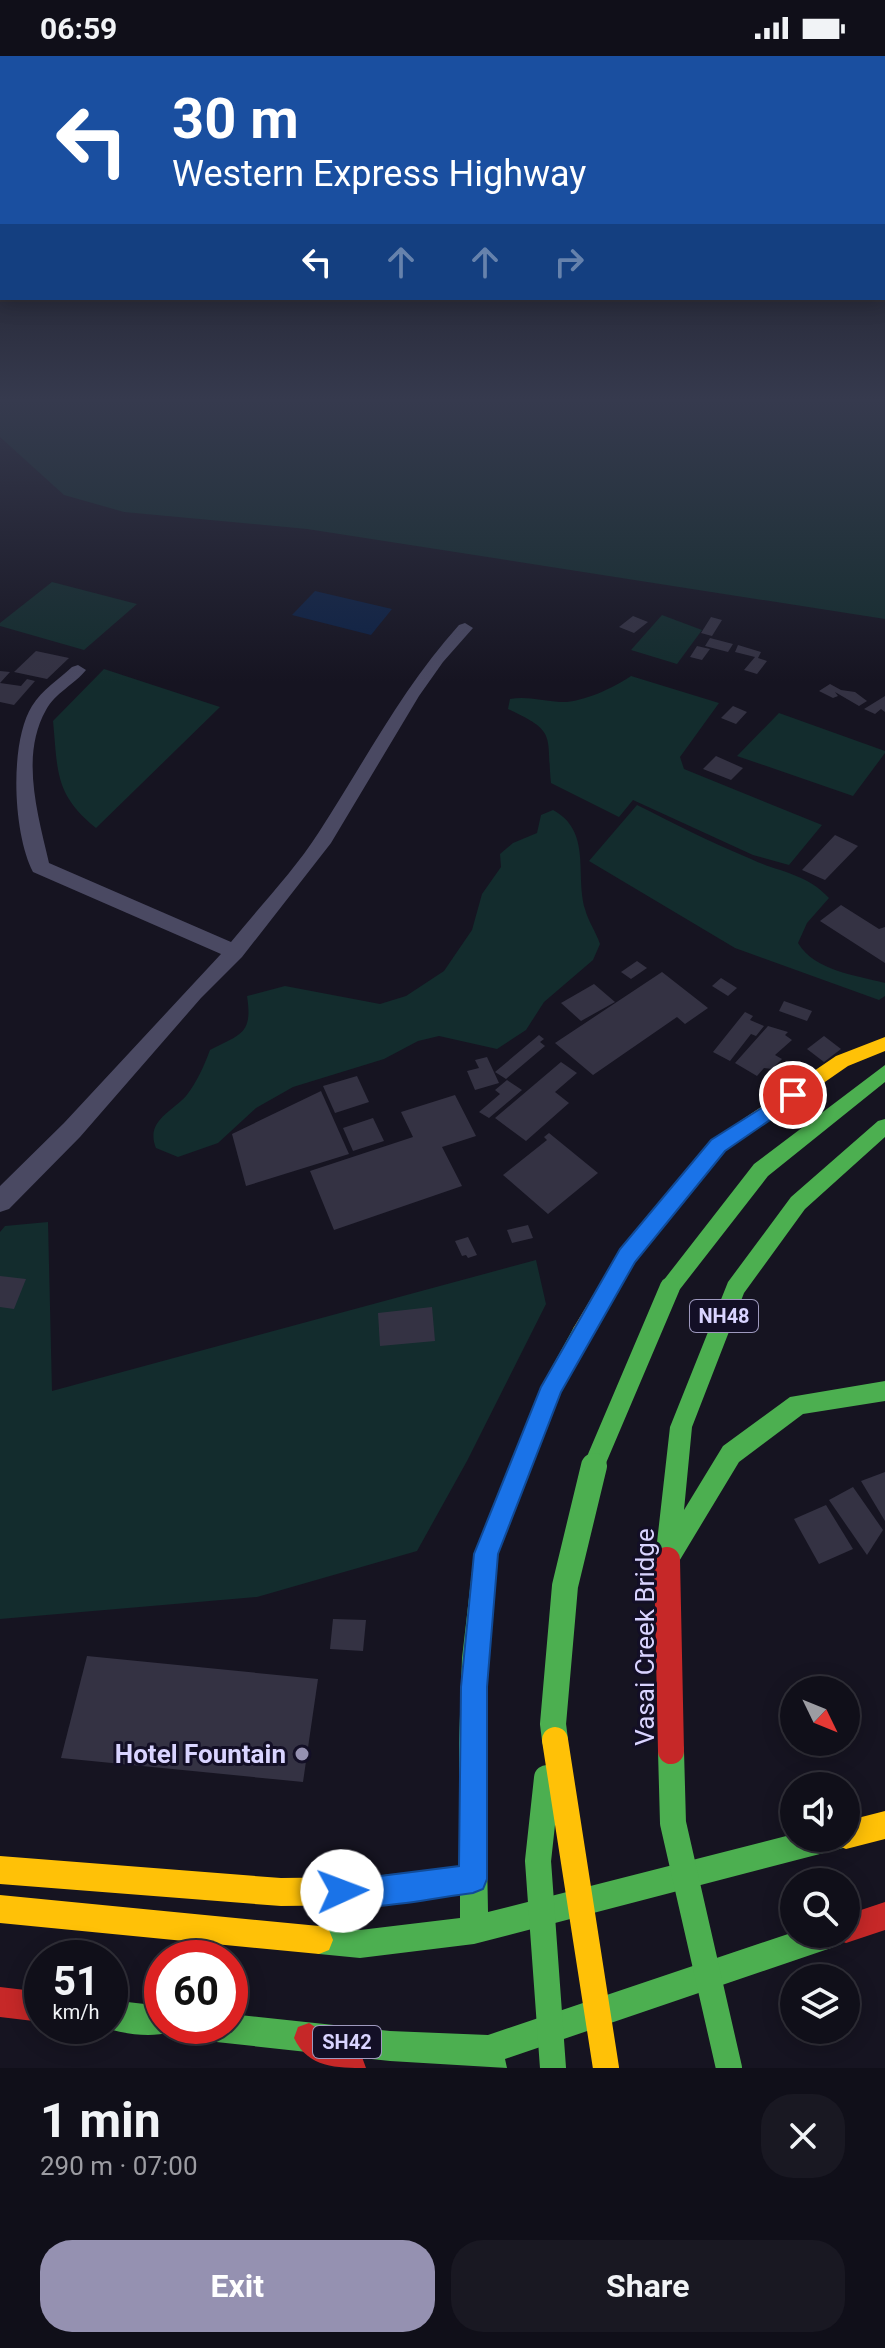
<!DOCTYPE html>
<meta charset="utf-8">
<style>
:root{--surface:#100f19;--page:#191822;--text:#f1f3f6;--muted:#9c9ca2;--line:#302f38;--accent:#9591b1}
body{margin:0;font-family:Roboto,sans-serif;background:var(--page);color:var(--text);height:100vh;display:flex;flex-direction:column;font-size:30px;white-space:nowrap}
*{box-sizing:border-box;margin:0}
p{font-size:26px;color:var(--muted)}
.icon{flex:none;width:44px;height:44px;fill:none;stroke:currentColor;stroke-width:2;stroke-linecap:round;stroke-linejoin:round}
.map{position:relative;height:2012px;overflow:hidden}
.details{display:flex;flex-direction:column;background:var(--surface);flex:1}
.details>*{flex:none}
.guide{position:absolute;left:0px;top:0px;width:886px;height:244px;box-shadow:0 4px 20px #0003,0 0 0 2px var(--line);background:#1a4fa0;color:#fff;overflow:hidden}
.needle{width:52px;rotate:133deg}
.buttons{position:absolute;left:780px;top:1620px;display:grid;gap:16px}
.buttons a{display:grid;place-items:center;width:80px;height:80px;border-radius:50%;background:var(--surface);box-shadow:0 4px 20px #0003,0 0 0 2px var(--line);font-size:40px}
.speed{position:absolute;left:24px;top:1884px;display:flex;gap:16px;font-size:40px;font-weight:700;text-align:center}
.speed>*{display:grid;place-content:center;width:104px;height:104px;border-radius:50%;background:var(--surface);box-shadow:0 4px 20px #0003,0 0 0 2px var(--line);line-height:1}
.speed small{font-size:20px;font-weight:400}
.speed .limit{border:12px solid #d22;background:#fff;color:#111}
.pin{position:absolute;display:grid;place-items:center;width:68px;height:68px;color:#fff;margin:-34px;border:4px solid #fff;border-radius:50%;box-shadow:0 2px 8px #0007}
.me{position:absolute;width:88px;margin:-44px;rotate:88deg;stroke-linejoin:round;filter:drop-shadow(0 0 6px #0008)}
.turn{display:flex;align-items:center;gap:28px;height:168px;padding:0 40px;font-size:36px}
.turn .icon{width:104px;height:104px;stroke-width:2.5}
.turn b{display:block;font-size:56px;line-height:68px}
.lanes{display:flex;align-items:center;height:76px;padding:0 40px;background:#0003;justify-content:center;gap:40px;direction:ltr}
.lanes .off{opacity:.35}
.round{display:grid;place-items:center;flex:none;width:84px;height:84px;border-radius:32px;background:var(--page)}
.headline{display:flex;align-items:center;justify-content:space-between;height:136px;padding:0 40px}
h1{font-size:48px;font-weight:700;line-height:60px}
.action{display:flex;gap:16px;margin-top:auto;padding:16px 40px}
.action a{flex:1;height:92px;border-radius:32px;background:var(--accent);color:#fff;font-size:32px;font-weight:700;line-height:92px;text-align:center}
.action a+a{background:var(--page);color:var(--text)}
.status{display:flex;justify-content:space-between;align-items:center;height:56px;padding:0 40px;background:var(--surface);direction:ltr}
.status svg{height:22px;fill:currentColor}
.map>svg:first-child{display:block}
</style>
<div class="status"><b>06:59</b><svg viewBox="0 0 49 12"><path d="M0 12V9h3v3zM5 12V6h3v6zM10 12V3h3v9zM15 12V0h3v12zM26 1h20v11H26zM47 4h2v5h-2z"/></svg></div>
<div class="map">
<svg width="885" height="2012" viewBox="0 0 885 2012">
<rect width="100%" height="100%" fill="#161421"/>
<g fill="#132c2d">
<path d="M0,344H885V563L307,473L124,456L64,439L0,381Z"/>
<path d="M52,526L137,548L84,594L0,570V567Z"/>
<path d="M662,559L702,574L677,608L631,594Z"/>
<path d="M104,613L220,651L96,772C54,738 58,715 53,665Z"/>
<path d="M631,620L719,647L680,701L684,713L822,769L789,809L753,799L633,744L619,761L551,727C546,679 558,676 508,653L510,643C527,640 543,645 560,646C582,647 613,632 631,620Z"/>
<path d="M779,657L885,695V697L853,740L737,700Z"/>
<path d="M637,749C675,768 712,787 751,803C778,816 806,817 829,842L807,867L798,887C815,915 855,919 885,927V940L879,944L735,892L589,805Z"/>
<path d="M553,754C592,775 575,818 585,853C588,865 596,876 600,888L593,904L544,946L526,974L497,993L439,980L418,985L384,1003L293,1031L256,1052L218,1087L178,1101L156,1092C145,1065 172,1056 186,1040C197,1026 204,1010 210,994C241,978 253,978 247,940L285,930L380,948L406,940L444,915L472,874L482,838L501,811L500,798L513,787L537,777L541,759Z"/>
<path d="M48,1166L52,1335L536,1204L546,1248L467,1405L417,1495L257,1541L0,1563V1176L5,1170Z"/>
</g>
<path fill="#0d2144" d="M315,535L392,553L371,579L292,559Z"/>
<g fill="#343243">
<path d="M633,560L648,566L634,577L619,571Z"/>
<path d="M711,561L722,564L712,580L701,577Z"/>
<path d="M710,582L733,588L728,596L705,590Z"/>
<path d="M738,589L761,596L758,602L767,605L757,618L744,614L755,601L735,596Z"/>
<path d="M697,590L710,593L702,604L690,601Z"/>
<path d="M36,595L69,602L47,623L14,616Z"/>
<path d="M0,615L10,616L0,627L21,630L27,623L35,625L14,649L0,646Z"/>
<path d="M830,628L841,634L855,636L867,645L859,650L835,636L838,640L833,642L819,635Z"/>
<path d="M885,640V656L881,653L875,658L864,653Z"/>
<path d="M733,650L747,656L736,668L721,662Z"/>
<path d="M716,700L743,712L731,724L703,713Z"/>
<path d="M835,779L858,790L825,824L802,814Z"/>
<path d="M841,849L879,873L885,871V907L820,865Z"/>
<path d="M637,905L647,912L631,923L621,916Z"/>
<path d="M662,916L708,952L685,968L677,961L593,1019L555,987Z"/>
<path d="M721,922L737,932L728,940L712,930Z"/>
<path d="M594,928L615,946L581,965L561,947Z"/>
<path d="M784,945L812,955L807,965L779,955Z"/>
<path d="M745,956L753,960L750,964L764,970L756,980L751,978L730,1005L713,996Z"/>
<path d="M768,970L788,976L785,979L792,984L775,999L782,1003L772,1013L764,1012L757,1020L735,1007Z"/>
<path d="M539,979L544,983L540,986L545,990L506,1023L495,1016Z"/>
<path d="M824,980L841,993L824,1006L807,993Z"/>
<path d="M487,1001L499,1027L475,1034L467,1015L479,1012L475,1004Z"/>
<path d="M561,1006L577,1017L555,1036L569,1047L526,1085L495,1062Z"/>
<path d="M357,1020L369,1046L335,1057L323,1030Z"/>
<path d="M507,1024L522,1034L489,1062L479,1056L500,1038L495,1034Z"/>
<path d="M321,1035L349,1098L246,1130L232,1078Z"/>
<path d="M455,1039L476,1080L442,1091L462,1130L334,1174L310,1115L413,1081L401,1056Z"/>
<path d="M373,1062L384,1085L353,1095L343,1072Z"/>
<path d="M549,1077L598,1117L548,1158L503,1119L547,1084L544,1081Z"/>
<path d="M528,1169L533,1182L512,1187L507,1174Z"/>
<path d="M468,1181L477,1199L468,1202L466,1199L462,1200L455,1185Z"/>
<path d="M0,1220L26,1223L14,1253L0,1251Z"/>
<path d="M432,1251L435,1285L380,1290L378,1257Z"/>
<path d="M885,1416V1465L861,1425Z"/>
<path d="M853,1431L883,1474L867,1499L829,1444Z"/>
<path d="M826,1449L853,1493L819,1508L794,1463Z"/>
<path d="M333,1563L366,1564L363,1595L330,1593Z"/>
<path d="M87,1600L318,1623L303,1726L61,1702Z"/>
</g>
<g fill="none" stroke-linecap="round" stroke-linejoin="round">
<path fill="#4a4962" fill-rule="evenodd" d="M465,567L473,572L443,606L419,640L331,787L242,901L201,942L80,1081L9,1153L0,1156V1130L64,1067L221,898L33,816C13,778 9,687 32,650C42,634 59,623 72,611L78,609L86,614C75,628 55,637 46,654C20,700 38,759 49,807L231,886C260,850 294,815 319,776C365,705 403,631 459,569Z"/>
<g fill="#4caf50" fill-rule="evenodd">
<path d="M885,1009V1026L768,1120L677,1237L670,1240L663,1237L660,1231L663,1225L754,1108Z"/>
<path d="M885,1063V1081L805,1153L744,1237L692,1371L684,1454L723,1390L790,1341L885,1325V1345L803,1358L739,1406L675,1512L667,1516L659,1512L655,1504L670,1371L728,1226L791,1141L878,1065Z"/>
<path d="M582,1268L590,1271L593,1278L561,1336L498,1498L488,1602L485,1687L488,1856L794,1778V1782L846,1780L843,1792L474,1888L360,1902L319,1898L309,1894L305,1884L309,1874L319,1870L360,1874L460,1862V1838L365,1849L355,1845L351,1835L355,1825L365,1821L459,1811V1687L462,1602L474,1498L541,1331L574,1271Z"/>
<path d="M794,1876L845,1878L841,1888L831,1892L505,2003L507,2012L390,2005L207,1985L197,1980L192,1970H230V1958L390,1975L488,1979Z"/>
<path d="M110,1944L162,1950V1970H175L172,1975C154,1983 120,1978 101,1970H110Z"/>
</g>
<g fill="#ffc107" fill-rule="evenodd">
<path d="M885,981V995L848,1010L725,1095L635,1205L590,1285L582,1288L574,1285L571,1278L574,1271L621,1193L711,1085L836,1000Z"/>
<path d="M885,1755V1783L846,1793L836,1789L834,1782H846V1765Z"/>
<path d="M0,1800L281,1822L365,1821L375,1825L379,1835L375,1845L365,1849L281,1850L0,1828Z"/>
<path d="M0,1839L319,1870L329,1874L333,1884L329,1894L319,1898L0,1867Z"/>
</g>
<g fill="#c62828" fill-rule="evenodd">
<path d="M885,1846V1874L846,1887L836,1883L834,1878H846V1859Z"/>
<path d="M0,1931L42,1936V1966L0,1961Z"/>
<path d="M309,1967L362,2001L366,2012C337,2012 308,2012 294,1982L298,1971Z"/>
</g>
<path stroke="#4caf50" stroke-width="20" d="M593,1412L670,1231"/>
<g stroke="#4caf50" stroke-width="26">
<path d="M555,1684L553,1668L565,1530L594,1410"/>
<path d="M671,1695L673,1767L729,2012"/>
<path d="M547,1722L538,1805L553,2012"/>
</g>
<path stroke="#ffc107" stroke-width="26" d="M555,1684L606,2012"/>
<path stroke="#c62828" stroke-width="26" d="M667,1504L671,1695"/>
</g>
<linearGradient id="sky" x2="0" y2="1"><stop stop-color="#0c0b12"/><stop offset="0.55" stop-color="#363a4e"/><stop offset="1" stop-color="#363a4e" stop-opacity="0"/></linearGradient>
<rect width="885" height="626" fill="url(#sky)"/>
<path fill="#1a73e8" stroke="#114b97" stroke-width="2" d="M793,1032L802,1039L799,1044L725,1095L635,1206L561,1336L498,1498L487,1631V1823L483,1833L473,1837C436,1841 365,1859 332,1845L327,1835L332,1825L342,1821H372L459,1810L461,1631L474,1498L541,1331L620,1193L711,1084Z"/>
<circle fill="#9591b1" stroke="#130f26" stroke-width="3" cx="302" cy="1698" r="8"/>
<g text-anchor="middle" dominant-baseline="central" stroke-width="6" stroke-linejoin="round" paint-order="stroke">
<g fill="#130f26" stroke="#9e99be" stroke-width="2">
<rect x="690" y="1244" width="68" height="32" rx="6"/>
<rect x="313" y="1970" width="68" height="32" rx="6"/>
</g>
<g font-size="20" font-weight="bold" fill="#d9d4ff">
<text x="724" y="1260">NH48</text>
<text x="347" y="1986">SH42</text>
</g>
<g font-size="26" fill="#d9d4ff" stroke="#130f26">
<text transform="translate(645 1581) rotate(-90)">Vasai Creek Bridge</text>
</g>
<g font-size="26" font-weight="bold" fill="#d9d4ff" stroke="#130f26" text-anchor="end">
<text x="286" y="1698">Hotel Fountain</text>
</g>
</g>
</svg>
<div class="buttons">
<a><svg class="needle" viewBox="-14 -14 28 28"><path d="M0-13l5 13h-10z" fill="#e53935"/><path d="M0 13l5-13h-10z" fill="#9c9ca2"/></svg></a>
<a><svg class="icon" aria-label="sound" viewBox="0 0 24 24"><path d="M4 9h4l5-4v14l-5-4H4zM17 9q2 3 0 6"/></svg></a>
<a><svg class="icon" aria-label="search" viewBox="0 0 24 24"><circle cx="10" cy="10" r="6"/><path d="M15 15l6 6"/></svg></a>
<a><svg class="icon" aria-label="layers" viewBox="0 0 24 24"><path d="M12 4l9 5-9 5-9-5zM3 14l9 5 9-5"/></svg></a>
</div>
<div class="speed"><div>51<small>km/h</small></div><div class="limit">60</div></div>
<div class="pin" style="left:793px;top:1039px;background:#d93025"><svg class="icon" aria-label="arrive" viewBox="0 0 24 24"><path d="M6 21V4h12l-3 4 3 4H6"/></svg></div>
<svg class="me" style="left:342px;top:1835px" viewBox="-20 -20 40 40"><circle r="19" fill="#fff"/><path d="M0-13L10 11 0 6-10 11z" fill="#1a73e8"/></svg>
<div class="guide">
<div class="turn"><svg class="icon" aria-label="left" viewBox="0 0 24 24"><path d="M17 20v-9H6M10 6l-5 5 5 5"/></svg><div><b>30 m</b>Western Express Highway</div></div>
<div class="lanes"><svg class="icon" aria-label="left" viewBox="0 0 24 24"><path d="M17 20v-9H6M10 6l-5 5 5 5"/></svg><svg class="icon off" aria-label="ahead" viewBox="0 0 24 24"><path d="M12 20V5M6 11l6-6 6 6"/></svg><svg class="icon off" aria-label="ahead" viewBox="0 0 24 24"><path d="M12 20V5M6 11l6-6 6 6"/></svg><svg class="icon off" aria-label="right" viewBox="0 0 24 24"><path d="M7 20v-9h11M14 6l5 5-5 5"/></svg></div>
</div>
</div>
<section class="details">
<div class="headline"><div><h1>1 min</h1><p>290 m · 07:00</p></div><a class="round"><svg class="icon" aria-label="close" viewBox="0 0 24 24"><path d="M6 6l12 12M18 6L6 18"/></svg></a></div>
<div class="action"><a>Exit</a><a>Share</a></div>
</section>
